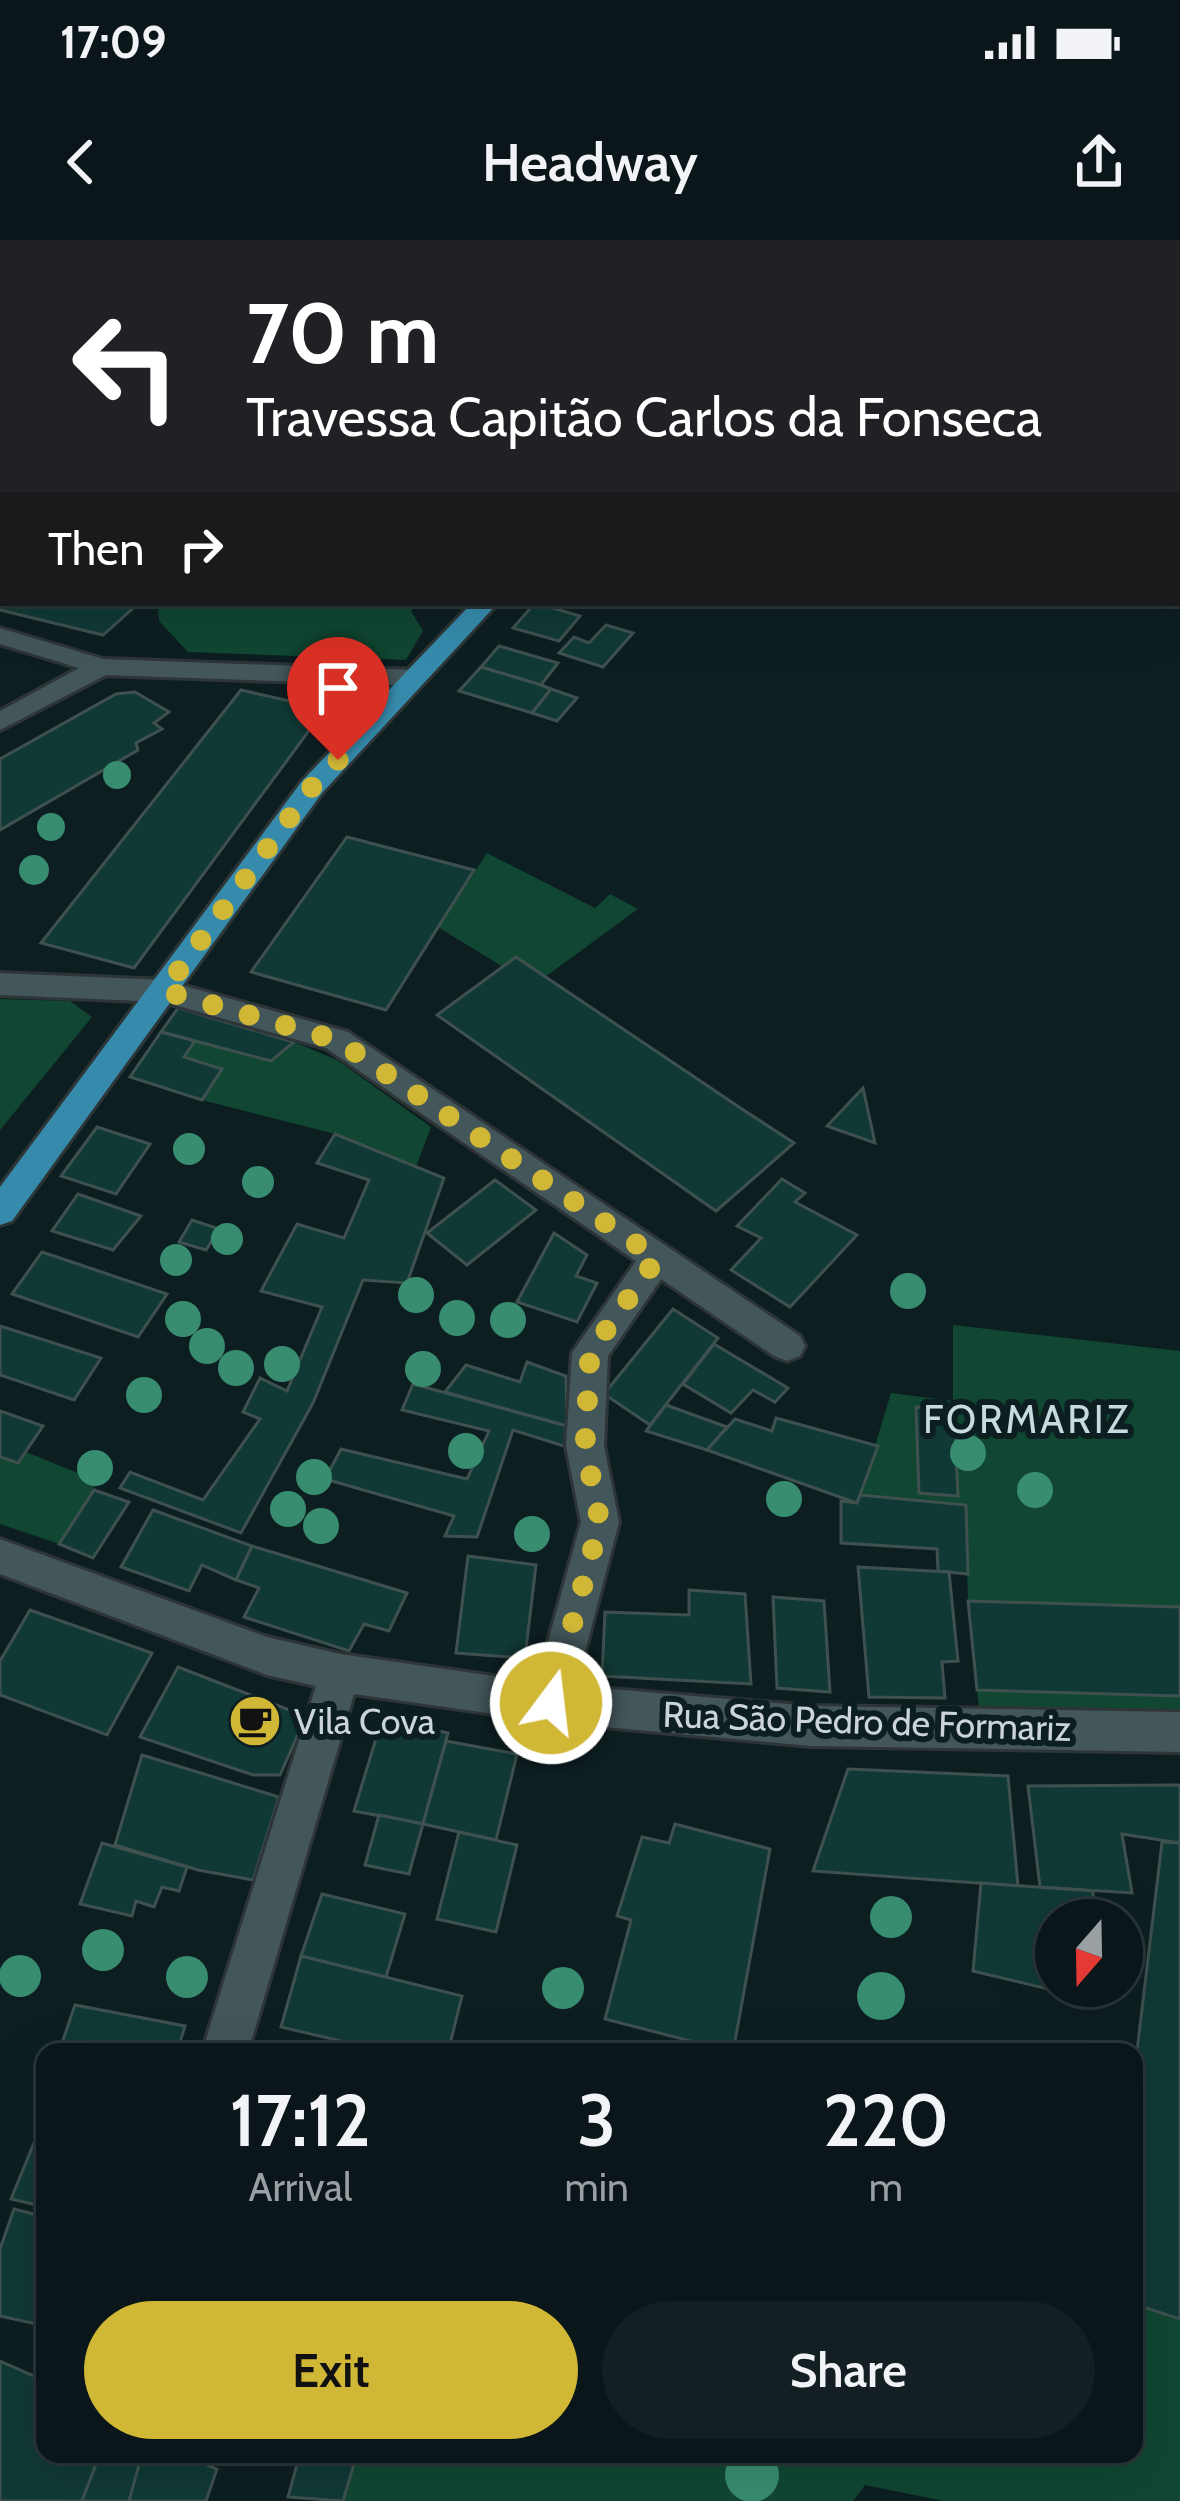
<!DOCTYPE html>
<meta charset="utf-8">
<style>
:root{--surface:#0a1619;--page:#131f22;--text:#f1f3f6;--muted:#999fa2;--line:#2a3538;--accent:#d1b736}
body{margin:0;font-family:Cabin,sans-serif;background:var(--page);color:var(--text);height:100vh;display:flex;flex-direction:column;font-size:45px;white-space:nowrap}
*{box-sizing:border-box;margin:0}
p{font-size:39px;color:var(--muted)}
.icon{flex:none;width:66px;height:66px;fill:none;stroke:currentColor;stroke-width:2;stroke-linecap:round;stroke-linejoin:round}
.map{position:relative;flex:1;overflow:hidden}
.sheet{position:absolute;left:36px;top:1803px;width:1107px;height:420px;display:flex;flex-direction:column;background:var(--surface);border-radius:24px;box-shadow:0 12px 48px #0002,0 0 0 3px var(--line)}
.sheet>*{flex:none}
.guide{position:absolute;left:0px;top:0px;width:1182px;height:366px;box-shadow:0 12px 48px #0002,0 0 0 3px var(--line);background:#202124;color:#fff;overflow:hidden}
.needle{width:78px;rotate:200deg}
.controls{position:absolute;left:1035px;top:1659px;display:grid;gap:24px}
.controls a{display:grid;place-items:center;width:108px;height:108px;border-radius:50%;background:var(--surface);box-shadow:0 12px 48px #0002,0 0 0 3px var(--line);font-size:60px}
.pin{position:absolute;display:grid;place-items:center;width:102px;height:102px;color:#fff;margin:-123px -51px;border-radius:50% 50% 50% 0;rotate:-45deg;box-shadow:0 0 12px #0007}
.pin .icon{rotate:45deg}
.me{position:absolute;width:132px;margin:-66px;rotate:15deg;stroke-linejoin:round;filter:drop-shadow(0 0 9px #0008)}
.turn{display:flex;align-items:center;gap:42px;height:252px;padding:0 48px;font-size:54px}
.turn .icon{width:156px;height:156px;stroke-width:2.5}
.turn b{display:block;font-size:84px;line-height:102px}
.then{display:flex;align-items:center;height:114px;padding:0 48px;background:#0003;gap:24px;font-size:45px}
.eta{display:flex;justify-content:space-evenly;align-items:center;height:204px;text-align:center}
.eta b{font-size:72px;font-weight:600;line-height:84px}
.action{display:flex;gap:24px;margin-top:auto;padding:24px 48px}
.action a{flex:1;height:138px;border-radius:72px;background:var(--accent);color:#111;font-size:48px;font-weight:600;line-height:138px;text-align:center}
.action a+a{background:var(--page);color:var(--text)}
.status{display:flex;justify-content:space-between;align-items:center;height:84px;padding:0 60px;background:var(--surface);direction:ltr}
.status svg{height:33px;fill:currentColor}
header{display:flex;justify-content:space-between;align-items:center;height:156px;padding:0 48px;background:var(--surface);font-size:54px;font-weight:600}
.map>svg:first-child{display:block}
</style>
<div class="status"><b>17:09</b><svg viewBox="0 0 49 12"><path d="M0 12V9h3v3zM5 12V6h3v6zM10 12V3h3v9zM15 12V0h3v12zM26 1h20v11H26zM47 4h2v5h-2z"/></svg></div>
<header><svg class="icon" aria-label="back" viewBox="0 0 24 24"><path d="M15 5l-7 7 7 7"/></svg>Headway<svg class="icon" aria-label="share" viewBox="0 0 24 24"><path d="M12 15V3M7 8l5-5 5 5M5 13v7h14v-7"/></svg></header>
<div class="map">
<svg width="1180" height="2261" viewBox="0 0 1180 2261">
<rect width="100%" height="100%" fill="#0d1e21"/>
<g fill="#104632">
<path d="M0,0H312L3,3V310Z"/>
<path d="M158,363H417L411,371L423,391L406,420L188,412L159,381Z"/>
<path d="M487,613L595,668L610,654L638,669L545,737L503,727L438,687Z"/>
<path d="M0,759L70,761L92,777L0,890Z"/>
<path d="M195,801L270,821L294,802L337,820L431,887L416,927L335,894L202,860L184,817Z"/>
<path d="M953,1085L1180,1111V1367L968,1361L965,1265L860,1255L891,1153L953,1161Z"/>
<path d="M26,1212L98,1241L59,1304L0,1284V1217L18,1223Z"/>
<path d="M977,1450L1180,1456V1473L979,1468Z"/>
<path d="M1134,2064L1180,2079V2261H944L865,2245L853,2261H344L357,2214H1134Z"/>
</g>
<g fill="#103935" stroke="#3e514e" stroke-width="3">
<path d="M0,342L3,363H139L103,395L0,370Z"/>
<path d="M535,363H536L580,376L559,401L513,388Z"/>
<path d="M606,385L633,393L603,427L559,413L574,397L589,403Z"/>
<path d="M499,406L558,423L541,445L481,427Z"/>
<path d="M481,427L541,445L551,449L532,473L459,451Z"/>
<path d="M551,449L577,458L557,481L532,473Z"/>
<path d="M241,450L325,469L134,728L41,703Z"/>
<path d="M135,452L169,472L154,483L162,489L136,503L138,510L0,590V519L116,454Z"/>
<path d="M347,597L474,630L386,770L251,732Z"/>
<path d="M516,717L745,871L794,903L716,971L437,775Z"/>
<path d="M178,768L294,802L271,821L161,792Z"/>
<path d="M161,792L195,801L184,817L222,829L202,860L130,837Z"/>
<path d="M863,848L875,903L827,886Z"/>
<path d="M97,887L150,904L116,954L61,936Z"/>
<path d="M335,894L444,938L407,1043L363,1040L313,1163L241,1293L120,1248L130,1232L203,1260L260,1179L243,1172L260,1138L287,1151L322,1067L261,1051L297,984L344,998L369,940L317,923Z"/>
<path d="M782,939L805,953L795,962L857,995L790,1067L731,1030L761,998L737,986Z"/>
<path d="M495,940L536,970L467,1025L427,993Z"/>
<path d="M78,954L141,976L113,1010L52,991Z"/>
<path d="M192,980L219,989L206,1010L179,1002Z"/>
<path d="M554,993L587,1015L576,1036L597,1043L577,1082L517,1062Z"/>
<path d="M42,1012L167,1054L138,1097L12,1054Z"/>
<path d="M673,1069L718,1098L650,1185L604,1154Z"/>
<path d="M0,1086L101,1118L74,1160L0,1135Z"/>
<path d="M714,1104L788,1148L775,1162L753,1150L731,1173L683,1144Z"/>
<path d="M527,1122L566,1136L567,1186L445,1152L466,1125L520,1142Z"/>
<path d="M413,1144L567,1186V1207L513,1190L477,1297L445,1296L454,1276L325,1239L341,1209L467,1239L489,1191L402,1170Z"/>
<path d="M666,1165L727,1187L707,1210L646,1191Z"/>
<path d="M916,1167L954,1170L958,1256L919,1253Z"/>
<path d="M0,1171L43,1186L18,1223L0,1217Z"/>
<path d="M776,1178L878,1206L857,1263L707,1210L735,1179L772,1191Z"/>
<path d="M94,1250L129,1262L93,1318L59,1304Z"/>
<path d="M860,1255L966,1265L968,1334L938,1331L937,1309L841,1303V1261L857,1263Z"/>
<path d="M153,1270L252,1306L236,1340L202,1325L189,1351L121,1327Z"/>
<path d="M252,1306L407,1353L389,1391L364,1384L349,1411L244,1377L259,1348L236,1340Z"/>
<path d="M468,1316L536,1325L525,1418L456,1413Z"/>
<path d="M858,1327L949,1332L958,1421L942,1422L945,1458L869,1457Z"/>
<path d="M689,1350L745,1354L751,1444L602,1436L605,1372L689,1375Z"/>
<path d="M773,1357L824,1361L830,1452L777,1448Z"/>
<path d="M968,1361L1180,1367V1456L977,1450Z"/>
<path d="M30,1370L152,1413L107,1495L0,1455V1421Z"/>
<path d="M178,1427L292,1471L304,1481L280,1535H253L140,1497Z"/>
<path d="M382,1479L448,1493L423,1584L354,1571Z"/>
<path d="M446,1501L517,1514L496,1600L423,1584Z"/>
<path d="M142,1515L279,1557L253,1640L198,1630L115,1605Z"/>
<path d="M848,1529L1008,1536L1018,1646L813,1631Z"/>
<path d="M1180,1545V1603L1122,1594L1132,1653L1040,1647L1028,1546Z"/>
<path d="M379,1575L423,1584L409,1634L365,1625Z"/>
<path d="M675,1584L770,1609L733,1812L605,1779L631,1680L617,1676L642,1597L669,1603Z"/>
<path d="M459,1592L517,1605L496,1692L437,1679Z"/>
<path d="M1162,1602L1180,1603V2079L1134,2064V1836Z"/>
<path d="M102,1603L187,1627L179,1651L162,1647L154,1667L136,1661L132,1676L80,1664Z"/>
<path d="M981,1643L1093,1651L1094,1680H1056V1746H1097L1098,1761L973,1731Z"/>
<path d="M322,1654L405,1674L386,1737L301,1716Z"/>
<path d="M301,1716L462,1756L448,1812H388L281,1787Z"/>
<path d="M75,1765L185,1786L177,1812H59Z"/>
<path d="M45,1876V1967L11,1959Z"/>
<path d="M14,1969L45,1977V2086L0,2076V2009Z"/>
<path d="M0,2121L45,2141V2214H100L82,2261H0Z"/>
<path d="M100,2214H143L129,2261H82Z"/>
<path d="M142,2214H179L217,2229L206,2261H129Z"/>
<path d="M300,2214H357L343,2261L288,2257Z"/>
</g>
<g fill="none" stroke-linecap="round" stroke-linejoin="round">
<g stroke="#2d3537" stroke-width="6">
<g id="minor">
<path d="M730,0H751L728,3Z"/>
<path d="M807,0H838L840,3H809Z"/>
<path d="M0,388L103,419L415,430L428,438L415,446L106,435L0,490V471L79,428L0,404Z"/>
<path d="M0,733L164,740L348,792L800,1096L805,1106L800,1116L787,1121L774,1116L661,1039L608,1116L604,1206L619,1282L576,1446L811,1466L1180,1472V1512L811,1506L551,1482L354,1454L248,1812H202L316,1446L267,1435L0,1334V1299L267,1397L340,1414L537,1442L581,1282L566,1206L572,1113L636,1021L326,808L164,762L0,755Z"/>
</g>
</g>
<g stroke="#2d3537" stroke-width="6">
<g id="major">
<path d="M822,0H843L820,3Z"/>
<path d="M472,363H498L322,553L12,981L0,985V947L302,541Z"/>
</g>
</g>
<use href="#minor" fill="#435659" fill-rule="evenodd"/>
<use href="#major" fill="#368bac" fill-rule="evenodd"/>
</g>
<g fill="#388c70">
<circle cx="117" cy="535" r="14"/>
<circle cx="51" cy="587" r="14"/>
<circle cx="34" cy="630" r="15"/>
<circle cx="189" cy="909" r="16"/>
<circle cx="258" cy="942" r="16"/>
<circle cx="227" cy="999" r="16"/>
<circle cx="176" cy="1020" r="16"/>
<circle cx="908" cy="1051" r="18"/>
<circle cx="416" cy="1055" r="18"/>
<circle cx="457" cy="1078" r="18"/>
<circle cx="183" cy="1079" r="18"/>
<circle cx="508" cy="1080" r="18"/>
<circle cx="207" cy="1106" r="18"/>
<circle cx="282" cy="1124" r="18"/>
<circle cx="236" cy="1128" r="18"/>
<circle cx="423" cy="1129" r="18"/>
<circle cx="144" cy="1155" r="18"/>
<circle cx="466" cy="1211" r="18"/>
<circle cx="968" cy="1213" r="18"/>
<circle cx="95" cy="1228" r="18"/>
<circle cx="314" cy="1237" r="18"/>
<circle cx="1035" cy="1250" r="18"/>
<circle cx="784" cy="1259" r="18"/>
<circle cx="288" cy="1269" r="18"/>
<circle cx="321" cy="1286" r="18"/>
<circle cx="532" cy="1294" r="18"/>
<circle cx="891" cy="1677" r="21"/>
<circle cx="103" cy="1710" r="21"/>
<circle cx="20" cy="1736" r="21"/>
<circle cx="187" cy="1737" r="21"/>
<circle cx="563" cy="1748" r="21"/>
<circle cx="881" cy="1756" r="24"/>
<circle cx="752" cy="2235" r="27"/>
</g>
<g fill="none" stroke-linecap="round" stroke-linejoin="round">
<path stroke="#d1b736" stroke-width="21" stroke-dasharray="0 37.8" d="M338,520L312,547L164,751L337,800L657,1018L590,1113L585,1206L600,1282L551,1463"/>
</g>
<defs>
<g id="cafe-disc" transform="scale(2.7)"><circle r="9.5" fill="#d1b736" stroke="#0d1e21"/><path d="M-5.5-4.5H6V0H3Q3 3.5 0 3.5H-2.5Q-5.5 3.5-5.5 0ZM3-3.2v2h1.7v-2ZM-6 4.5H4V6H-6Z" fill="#111"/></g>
</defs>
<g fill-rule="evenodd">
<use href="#cafe-disc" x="255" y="1481"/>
</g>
<g text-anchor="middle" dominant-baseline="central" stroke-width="12" stroke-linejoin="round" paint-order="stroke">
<g font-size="36" fill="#cbd5d7" stroke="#0d1e21" text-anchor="start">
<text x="294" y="1481">Vila Cova</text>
</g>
<g font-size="36" fill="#cbd5d7" stroke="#0d1e21">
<text transform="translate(867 1481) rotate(2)">Rua São Pedro de Formariz</text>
</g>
<g font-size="39" letter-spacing="3" fill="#c6dbdf" stroke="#0d1e21">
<text x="1027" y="1179">FORMARIZ</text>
</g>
</g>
</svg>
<div class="controls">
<a><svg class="needle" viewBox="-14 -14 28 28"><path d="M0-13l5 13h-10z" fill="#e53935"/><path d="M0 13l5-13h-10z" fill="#999fa2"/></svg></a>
</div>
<div class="pin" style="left:338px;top:520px;background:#d93025"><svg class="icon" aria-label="arrive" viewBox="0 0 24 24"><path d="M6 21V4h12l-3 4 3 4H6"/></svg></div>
<svg class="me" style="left:551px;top:1463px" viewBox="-20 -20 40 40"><circle r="17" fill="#d1b736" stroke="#fff" stroke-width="3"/><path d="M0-11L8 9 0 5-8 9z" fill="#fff"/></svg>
<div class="guide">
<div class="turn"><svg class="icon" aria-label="left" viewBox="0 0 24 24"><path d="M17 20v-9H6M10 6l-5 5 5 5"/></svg><div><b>70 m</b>Travessa Capitão Carlos da Fonseca</div></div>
<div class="then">Then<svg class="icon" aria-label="right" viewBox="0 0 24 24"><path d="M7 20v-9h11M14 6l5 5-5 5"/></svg></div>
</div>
<section class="sheet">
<div class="eta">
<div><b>17:12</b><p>Arrival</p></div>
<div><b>3</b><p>min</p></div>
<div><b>220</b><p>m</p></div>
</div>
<div class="action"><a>Exit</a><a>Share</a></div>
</section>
</div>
